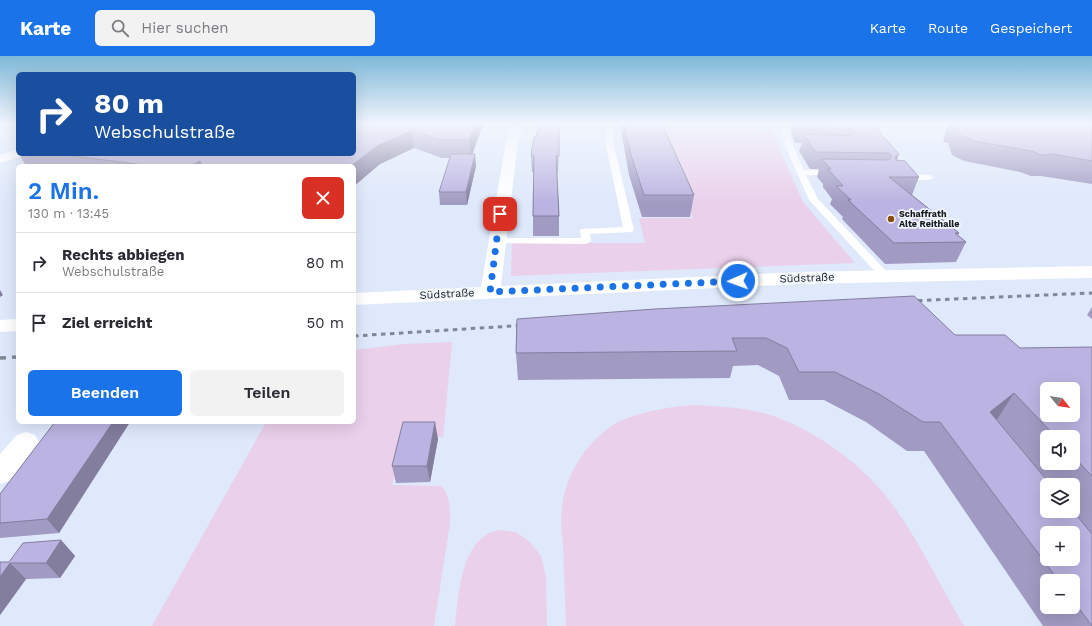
<!DOCTYPE html>
<html lang="de">
<meta charset="utf-8">
<style>
:root{--surface:#fff;--page:#f2f2f3;--text:#2b2b33;--muted:#7c7c81;--line:#e1e1e2;--accent:#1a73e8}
body{margin:0;font-family:"Work Sans",sans-serif;background:var(--page);color:var(--text);height:100vh;display:flex;flex-direction:column;font-size:15px;white-space:nowrap}
*{box-sizing:border-box;margin:0}
p{font-size:13px;color:var(--muted)}
.icon{flex:none;width:22px;height:22px;fill:none;stroke:currentColor;stroke-width:2;stroke-linecap:round;stroke-linejoin:round}
.map{position:relative;flex:1;overflow:hidden}
.panel{position:absolute;left:16px;top:108px;width:340px;height:260px;display:flex;flex-direction:column;background:var(--surface);border-radius:6px;box-shadow:0 4px 16px #0002}
.panel>*{flex:none}
.top-card{position:absolute;left:16px;top:16px;width:340px;height:84px;border-radius:6px;box-shadow:0 4px 16px #0002;background:#1a4fa0;color:#fff;overflow:hidden}
.needle{width:26px;rotate:120deg}
.tools{position:absolute;left:1040px;top:326px;display:grid;gap:8px}
.tools a{display:grid;place-items:center;width:40px;height:40px;border-radius:6px;background:var(--surface);box-shadow:0 4px 16px #0002;font-size:20px}
.pin{position:absolute;display:grid;place-items:center;width:34px;height:34px;color:#fff;margin:-17px;border-radius:8px;box-shadow:0 2px 6px #0006}
.me{position:absolute;width:44px;margin:-22px;rotate:268deg;stroke-linejoin:round;filter:drop-shadow(0 0 3px #0008)}
.turn{display:flex;align-items:center;gap:14px;height:84px;padding:0 12px;font-size:18px}
.turn .icon{width:52px;height:52px;stroke-width:2.5}
.turn b{display:block;font-size:28px;line-height:34px}
.round{display:grid;place-items:center;flex:none;width:42px;height:42px;border-radius:6px;background:var(--page)}
.head{display:flex;align-items:center;justify-content:space-between;height:68px;padding:0 12px}
h1{font-size:24px;font-weight:600;line-height:30px;color:var(--accent)}
.button{display:flex;gap:8px;margin-top:auto;padding:8px 12px}
.button a{flex:1;height:46px;border-radius:6px;background:var(--accent);color:#fff;font-size:16px;font-weight:600;line-height:46px;text-align:center}
.button a+a{background:var(--page);color:var(--text)}
ul{padding:0;list-style:none}
li{display:flex;align-items:center;gap:12px;height:60px;padding:0 12px;border-top:1px solid var(--line)}
li div{flex:1}
li b{display:block;font-size:15px}
li em{font-style:normal}
header{display:flex;align-items:center;gap:24px;box-sizing:border-box;height:56px;padding:0 20px;background:var(--accent);color:#fff}
header strong{font-size:19px}
nav{display:flex;gap:22px;margin-inline-start:auto;font-size:14px}
.search{width:280px;height:36px;background:var(--page);display:flex;align-items:center;gap:10px;box-sizing:border-box;padding:0 14px;border-radius:6px;color:var(--muted);font-size:15px}
.map>svg:first-child{display:block}
</style>
<header>
<strong>Karte</strong>
<div class="search"><svg class="icon" aria-label="search" viewBox="0 0 24 24"><circle cx="10" cy="10" r="6"/><path d="M15 15l6 6"/></svg>Hier suchen</div>
<nav><a>Karte</a><a>Route</a><a>Gespeichert</a></nav>
</header>
<div class="map">
<svg width="1092" height="570" viewBox="0 0 1092 570">
<rect width="100%" height="100%" fill="#dfe9fb"/>
<g fill="#ead0eb">
<path d="M660,67H711V70L772,75L803,146L855,207L511,220L512,187H645L639,162H693L673,118Z"/>
<path d="M452,286L443,381H403L392,429L441,430C451,440 450,454 450,467L434,570H152L266,366H354V294L404,288Z"/>
<path d="M692,349C721,350 754,352 781,363C823,379 870,415 895,452C921,489 941,531 964,570H566C565,543 564,515 563,488C562,476 560,464 562,452C565,420 584,390 610,371C630,357 668,351 692,349Z"/>
<path d="M500,474L516,476L530,486L541,500L546,521L547,570H455C458,543 460,495 486,479C490,476 496,475 500,474Z"/>
</g>
<g fill="none" stroke-linecap="round" stroke-linejoin="round">
<g fill="#fff" fill-rule="evenodd">
<path d="M607,67H613L614,89L634,174L632,176L590,178L591,185L586,188L493,187L492,185L497,182H581L580,175L581,173L623,171L606,89Z"/>
<path d="M782,67H788C789,84 797,98 804,114L839,115L840,117L836,119H806L818,143L889,218L891,220L889,222H881L809,144L785,90L781,77Z"/>
<path d="M883,67H890L884,83L888,95L884,97L880,95L876,83Z"/>
<path d="M899,117L930,119L934,122C929,126 903,123 898,119Z"/>
</g>
<g fill="#fff" fill-rule="evenodd">
<path d="M514,67H526L518,85L501,230L801,216L1092,210V222L801,228L354,249V237L481,231L506,85Z"/>
<path d="M18,263V275L0,276V264Z"/>
<path d="M26,376L35,379L39,386L10,425L0,428V398L17,379Z"/>
</g>
<path fill="#fff" fill-rule="evenodd" d="M18,93V98H24L23,100L0,107V99Z"/>
<g stroke="#818895" stroke-width="3" stroke-dasharray="4.5 4.5" stroke-linecap="butt">
<path d="M909,245L1092,237"/>
<path d="M354,280L528,269"/>
<path d="M16,301H18"/>
</g>
<path stroke="#818895" stroke-width="3.5" stroke-dasharray="6 6" stroke-linecap="butt" d="M0,302L18,301"/>
</g>
<g fill="#a19ac2" fill-rule="evenodd">
<path d="M354,67H486L481,74L472,98L476,110L467,149H440L439,136L450,102H442L414,92L380,108L354,130V110H26L19,98H211L223,99Z"/>
<path d="M560,67L558,117H557L559,160V180H533V116H532L531,99L536,81Z"/>
<path d="M572,67H606L605,69Z"/>
<path d="M614,67H663L666,77L694,139L690,161H642L629,119L620,69H615Z"/>
<path d="M792,67H876L881,78L897,104L919,121L912,139L959,177L958,179L966,186L956,206L885,208L842,163L843,161L830,148L832,143L823,131V128L817,121L819,113H810L799,95L802,87H795L791,77Z"/>
<path d="M948,67H1092V128L1041,120H1031L1020,116L964,105L952,99L948,87L943,86Z"/>
<path d="M1092,251V263L1087,259Z"/>
<path d="M517,263L955,279L1020,292L1092,291V570H1043L924,395H907L866,366L824,344H789L779,320L758,309L733,310L730,322L518,324L516,297ZM1047,381H1073V407H1047ZM1047,429H1073V455ZM1047,525H1073V551H1047Z"/>
<path d="M55,366H130L59,477L0,482V438Z"/>
<path d="M438,383L430,426L396,427L392,410Z"/>
<path d="M61,484L75,500L60,522L26,523L0,559V506H9Z"/>
</g>
<g fill="#837d9e">
<path d="M476,67H486L481,74L471,102L469,84Z"/>
<path d="M412,74L414,92L380,108L354,130V110H351L377,90Z"/>
<path d="M475,98L476,110L467,149L466,136Z"/>
<path d="M899,98L892,116L895,101Z"/>
<path d="M200,105L201,110H190Z"/>
<path d="M0,234L3,239L0,241Z"/>
<path d="M1014,337L996,365L990,356Z"/>
<path d="M113,366H130L59,477L47,463Z"/>
<path d="M435,366L438,383L430,426L427,410Z"/>
<path d="M61,484L75,500L60,522L46,507Z"/>
<path d="M10,507L26,523L0,559V521Z"/>
</g>
<g fill="#bbb3e1" stroke="#837d9e" fill-rule="evenodd">
<path d="M354,67H476L469,84H440L412,74L377,90L351,110H202L200,105L190,110H152L57,98H211L223,99L225,98H354Z"/>
<path d="M539,67H559V100H556L559,160H533L534,100L531,99L534,81H536Z"/>
<path d="M624,67H663L666,77L694,139H644L631,99Z"/>
<path d="M798,67H876L881,78L899,98L895,101L896,104L905,105L919,121H889L959,177H955L966,186L894,187L848,144H851L836,130H843L828,113H831L822,103L889,104L892,100L889,97L815,96L804,78L851,80L857,76L851,73L800,71Z"/>
<path d="M956,67H1092V105L1052,98L1042,99L1031,95L974,85L960,79Z"/>
<path d="M18,81V93H16Z"/>
<path d="M451,98H475L466,136H439Z"/>
<path d="M914,240L955,279H1005L1020,292L1092,291V420L1073,400V381H1056L1014,337L990,356L1051,429H1047V455H1073L1092,478V570L1073,544V525H1059L940,366H923L879,338L835,316H799L787,292L766,282H732L737,295L516,297L517,263L655,253ZM1047,333H1073V359H1047ZM1047,477H1073V503H1047Z"/>
<path d="M55,366H113L47,463L0,467V438Z"/>
<path d="M403,366H435L427,410H392Z"/>
<path d="M61,484L46,507H10L0,521V506H9L23,487Z"/>
</g>
<linearGradient id="sky" x2="0" y2="1"><stop stop-color="#7eb8d8"/><stop offset="0.46" stop-color="#f1f5fd"/><stop offset="1" stop-color="#f1f5fd" stop-opacity="0"/></linearGradient>
<rect width="1092" height="147" fill="url(#sky)"/>
<g fill="none" stroke-linecap="round" stroke-linejoin="round">
<path stroke="#1a73e8" stroke-width="7" stroke-dasharray="0 12.6" d="M500,158L490,236L738,225"/>
</g>
<circle fill="#8a4d0d" stroke="#f2f6fd" stroke-width="1.5" cx="891" cy="163" r="4"/>
<g text-anchor="middle" dominant-baseline="central" stroke-width="3.5" stroke-linejoin="round" paint-order="stroke">
<g font-size="9" font-weight="bold" fill="#161a20" stroke="#f2f6fd" text-anchor="start">
<text x="899" y="158">Schaffrath<tspan x="899" dy="10">Alte Reithalle</tspan></text>
</g>
<g font-size="11" fill="#161a20" stroke="#f2f6fd">
<text transform="translate(807 222) rotate(-2)">Südstraße</text>
<text transform="translate(447 238) rotate(-3)">Südstraße</text>
</g>
</g>
</svg>
<div class="tools">
<a><svg class="needle" viewBox="-14 -14 28 28"><path d="M0-13l5 13h-10z" fill="#e53935"/><path d="M0 13l5-13h-10z" fill="#7c7c81"/></svg></a>
<a><svg class="icon" aria-label="sound" viewBox="0 0 24 24"><path d="M4 9h4l5-4v14l-5-4H4zM17 9q2 3 0 6"/></svg></a>
<a><svg class="icon" aria-label="layers" viewBox="0 0 24 24"><path d="M12 4l9 5-9 5-9-5zM3 14l9 5 9-5"/></svg></a>
<a>+</a>
<a>−</a>
</div>
<div class="pin" style="left:500px;top:158px;background:#d93025"><svg class="icon" aria-label="arrive" viewBox="0 0 24 24"><path d="M6 21V4h12l-3 4 3 4H6"/></svg></div>
<svg class="me" style="left:738px;top:225px" viewBox="-20 -20 40 40"><circle r="17" fill="#1a73e8" stroke="#fff" stroke-width="3"/><path d="M0-11L8 9 0 5-8 9z" fill="#fff"/></svg>
<div class="top-card">
<div class="turn"><svg class="icon" aria-label="right" viewBox="0 0 24 24"><path d="M7 20v-9h11M14 6l5 5-5 5"/></svg><div><b>80 m</b>Webschulstraße</div></div>
</div>
<section class="panel">
<div class="head"><div><h1>2 Min.</h1><p>130 m · 13:45</p></div><a class="round" style="background:#d93025;color:#fff"><svg class="icon" aria-label="close" viewBox="0 0 24 24"><path d="M6 6l12 12M18 6L6 18"/></svg></a></div>
<ul>
<li><svg class="icon" aria-label="right" viewBox="0 0 24 24"><path d="M7 20v-9h11M14 6l5 5-5 5"/></svg><div><b>Rechts abbiegen</b><p>Webschulstraße</p></div><em>80 m</em></li>
<li><svg class="icon" aria-label="arrive" viewBox="0 0 24 24"><path d="M6 21V4h12l-3 4 3 4H6"/></svg><div><b>Ziel erreicht</b></div><em>50 m</em></li>
</ul>
<div class="button"><a>Beenden</a><a>Teilen</a></div>
</section>
</div>
